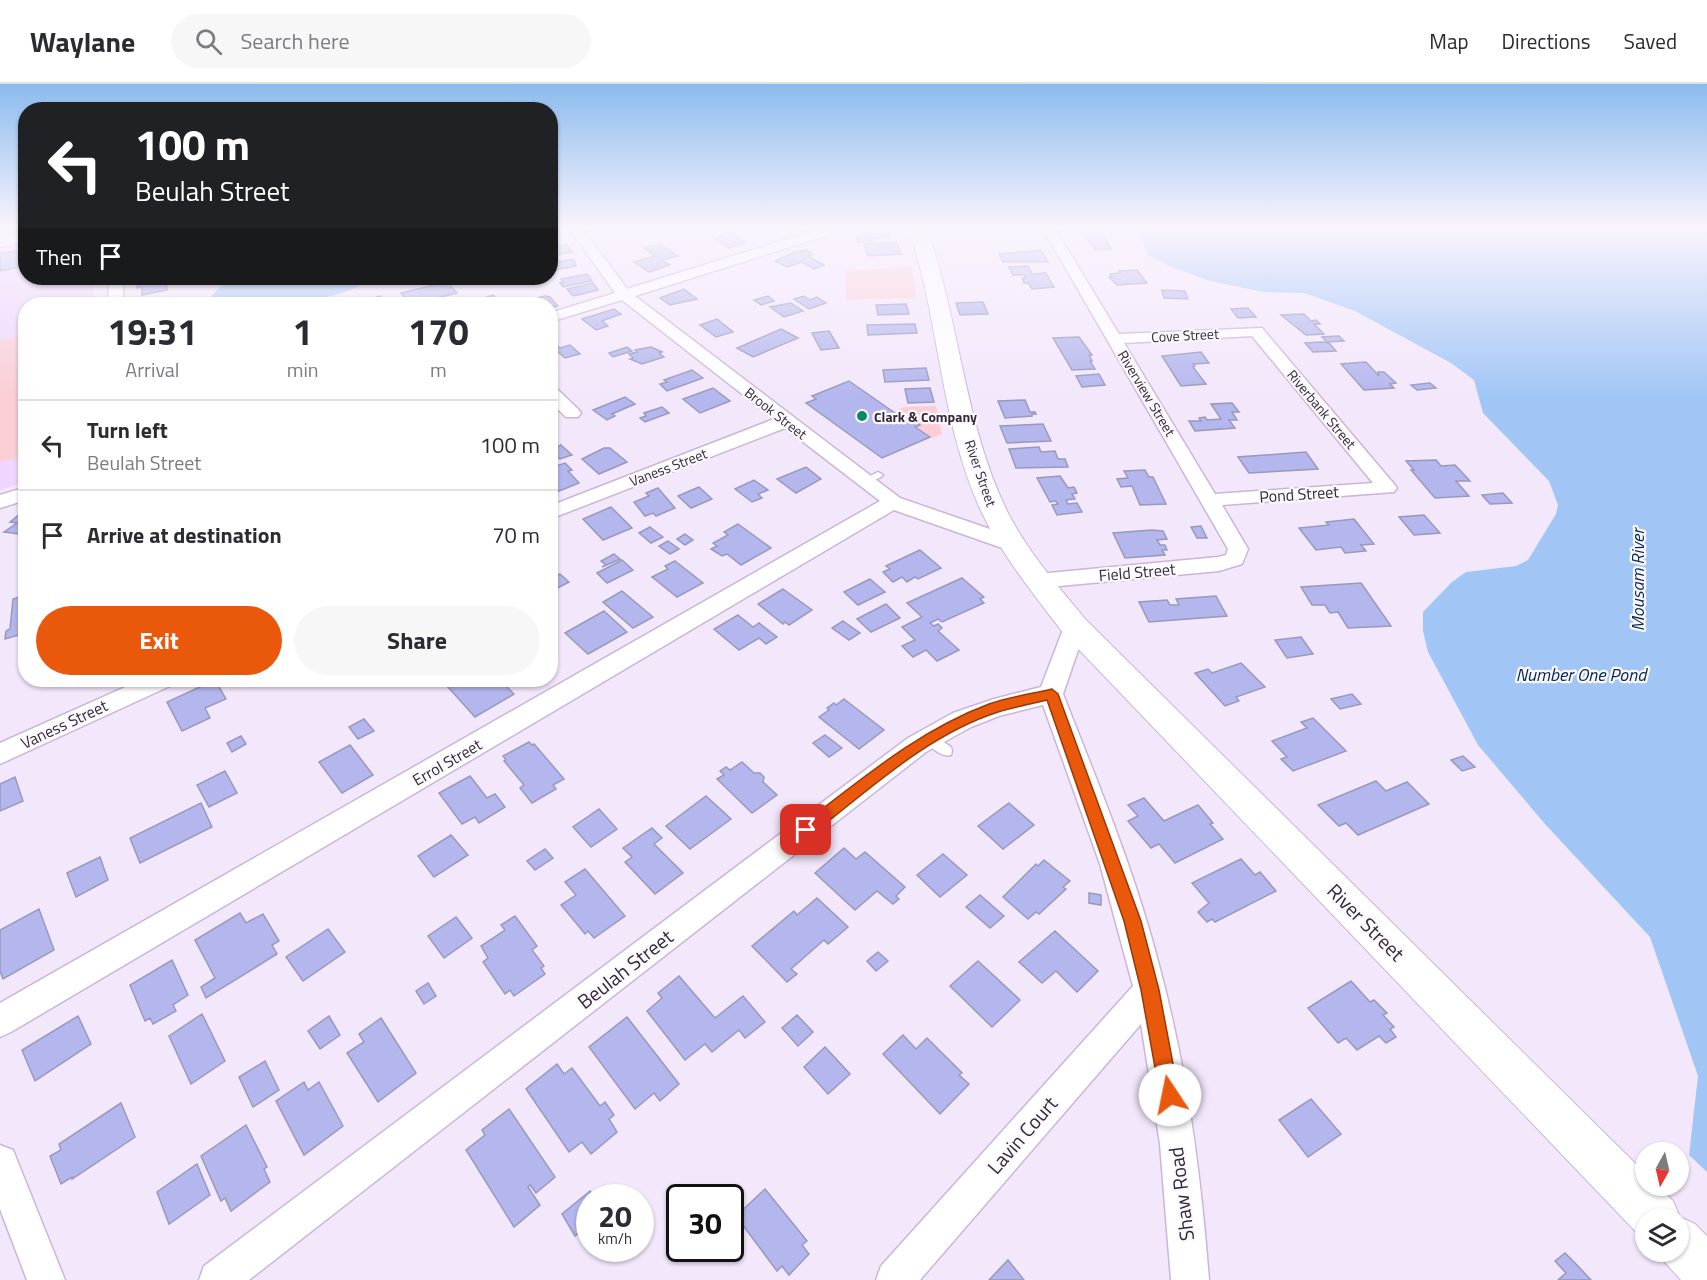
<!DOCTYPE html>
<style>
:root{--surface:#fff;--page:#f7f7f7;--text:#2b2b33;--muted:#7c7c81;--line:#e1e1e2;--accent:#ea580c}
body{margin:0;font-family:"Titillium Web",sans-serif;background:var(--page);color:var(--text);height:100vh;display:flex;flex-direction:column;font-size:22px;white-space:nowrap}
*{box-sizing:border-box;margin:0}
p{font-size:20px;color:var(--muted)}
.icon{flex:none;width:33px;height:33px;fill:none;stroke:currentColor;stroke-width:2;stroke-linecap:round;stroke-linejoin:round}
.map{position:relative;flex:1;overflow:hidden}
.details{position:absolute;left:18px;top:213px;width:540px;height:390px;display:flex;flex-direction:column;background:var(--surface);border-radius:24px;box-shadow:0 2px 4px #0004}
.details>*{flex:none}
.top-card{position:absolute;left:18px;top:18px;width:540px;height:183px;border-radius:24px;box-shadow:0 2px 4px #0004;background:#202124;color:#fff;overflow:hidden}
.needle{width:39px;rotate:188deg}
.fabs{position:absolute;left:1635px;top:1058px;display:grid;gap:12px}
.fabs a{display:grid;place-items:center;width:54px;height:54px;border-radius:50%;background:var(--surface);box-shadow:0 2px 4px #0004;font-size:30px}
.speed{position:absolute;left:576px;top:1100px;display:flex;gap:12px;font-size:30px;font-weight:700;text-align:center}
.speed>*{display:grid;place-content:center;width:78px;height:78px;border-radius:50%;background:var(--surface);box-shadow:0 2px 4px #0004;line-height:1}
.speed small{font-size:15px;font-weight:400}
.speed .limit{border:3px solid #111;border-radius:9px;background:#fff;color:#111}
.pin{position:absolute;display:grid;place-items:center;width:51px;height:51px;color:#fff;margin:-26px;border-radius:12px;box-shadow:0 3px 9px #0006}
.me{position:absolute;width:66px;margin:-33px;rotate:349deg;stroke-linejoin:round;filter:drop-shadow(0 0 4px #0008)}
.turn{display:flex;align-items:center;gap:21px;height:126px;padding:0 18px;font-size:27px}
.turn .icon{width:78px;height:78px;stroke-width:2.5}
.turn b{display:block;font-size:42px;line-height:51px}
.then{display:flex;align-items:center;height:57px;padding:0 18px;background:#0003;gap:12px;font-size:22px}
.eta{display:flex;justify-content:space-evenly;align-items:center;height:102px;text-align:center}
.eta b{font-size:36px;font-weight:700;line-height:42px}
.cta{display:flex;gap:12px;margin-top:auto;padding:12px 18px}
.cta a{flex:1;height:69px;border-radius:36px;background:var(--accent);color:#fff;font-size:24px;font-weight:700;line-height:69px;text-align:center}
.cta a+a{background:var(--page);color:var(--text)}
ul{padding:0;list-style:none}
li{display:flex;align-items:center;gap:18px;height:90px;padding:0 18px;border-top:2px solid var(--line)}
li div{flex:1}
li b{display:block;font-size:22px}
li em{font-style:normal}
header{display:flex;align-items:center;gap:36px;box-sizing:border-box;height:84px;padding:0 30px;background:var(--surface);border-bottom:2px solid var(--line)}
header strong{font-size:28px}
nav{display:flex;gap:33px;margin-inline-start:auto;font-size:21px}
.search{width:420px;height:54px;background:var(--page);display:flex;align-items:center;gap:15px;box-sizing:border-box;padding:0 21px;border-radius:33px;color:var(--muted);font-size:22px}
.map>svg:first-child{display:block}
</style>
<header>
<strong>Waylane</strong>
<div class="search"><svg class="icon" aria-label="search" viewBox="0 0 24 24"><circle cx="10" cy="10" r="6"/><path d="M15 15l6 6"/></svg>Search here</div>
<nav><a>Map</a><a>Directions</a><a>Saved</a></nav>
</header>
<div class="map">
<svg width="1707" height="1196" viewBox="0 0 1707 1196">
<rect width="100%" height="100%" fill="#f3e7fb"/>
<path fill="#eed6fe" d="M25,157L26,194H94L93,217L99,216V220H26L25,398L0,406V164Z"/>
<g fill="#fbced5">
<path d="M912,183L916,214L846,216L845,187Z"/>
<path d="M25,251L23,372L0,378V256Z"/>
<path d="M936,322L942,350L933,354L915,343L919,340L912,336L908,338L893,328L903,323Z"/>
</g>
<g fill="#a1c6f6">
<path d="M1137,145H1707V1088L1689,1071L1698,992L1650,853L1545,740L1478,661L1428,568L1423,547V528L1452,498L1466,488L1516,482L1528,476L1556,430L1558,421L1549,397L1483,329L1474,296L1451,279L1355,227L1304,209L1264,208L1210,197L1169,182L1148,171Z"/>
<path d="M230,194H376C321,224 272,221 212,220V211Z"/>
</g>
<g fill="#b4b6ee" stroke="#9899bb" stroke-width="1.5">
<path d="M860,145H888L890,149L862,150Z"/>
<path d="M1100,147L1107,157L1111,165L1095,166L1082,148Z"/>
<path d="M725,149H734L745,159L729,164L715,155L722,153L719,151Z"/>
<path d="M890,149V154L872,155L873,157L858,158L856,153Z"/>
<path d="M896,158L901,170L868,172L864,160Z"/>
<path d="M659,160L678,172L662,176L670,181L649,188L634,178L655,172L644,164Z"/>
<path d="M567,161L572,168L550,172V164Z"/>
<path d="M26,165V182L0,187V169Z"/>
<path d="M807,166L813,170L808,172L824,181L814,185L802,178L787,183L775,177L795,168Z"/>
<path d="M1041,166L1048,178H1003L999,170Z"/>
<path d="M574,175L576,182L550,187V179Z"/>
<path d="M1028,182L1032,190L1046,189L1054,203L1032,205L1028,199H1024L1022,194H1026L1024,191H1013L1009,183Z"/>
<path d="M1137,186L1147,199L1117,201L1109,193H1112L1110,190L1121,189L1119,187Z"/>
<path d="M587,190L592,197L563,203L560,199L563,198L561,195Z"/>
<path d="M166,196L167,206L142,211V203L137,204V201Z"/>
<path d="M447,198L457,209L412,220H407L403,215H406L401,209Z"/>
<path d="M593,199L598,206L578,211L573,212L567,205Z"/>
<path d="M684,205L697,215L670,221L660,214Z"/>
<path d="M1162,206L1185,207L1188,215L1164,214Z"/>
<path d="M493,211L500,218L478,220L474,217Z"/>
<path d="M380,212L387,220H364L361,218Z"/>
<path d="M545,212L550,213L558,222L550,224V220H533L528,216Z"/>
<path d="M768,212L774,217L761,221L754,216Z"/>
<path d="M804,212L810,216L817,213L826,219L809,225L794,215Z"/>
<path d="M983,218L988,230L960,231L956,219Z"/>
<path d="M791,219L803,227L784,233L770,223Z"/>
<path d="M906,220L909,230L878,231L876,221Z"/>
<path d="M1248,224L1256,233L1238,234L1231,225Z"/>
<path d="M614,225L621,230L602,237L608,242L596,246L582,235Z"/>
<path d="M1304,230L1311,237L1316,236L1320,240H1314L1324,250L1306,251L1281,231Z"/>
<path d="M717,235L733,248L716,253L700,241Z"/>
<path d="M915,240L917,249L868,251L867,241Z"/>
<path d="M781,245L798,254L753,273L737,264Z"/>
<path d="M829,247L839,264L821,266L812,249Z"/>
<path d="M1339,252L1344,257L1327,258L1322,253Z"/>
<path d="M1079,253L1092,271H1089L1092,277H1090L1095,285L1072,286L1053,254Z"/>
<path d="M550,256L560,264L570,261L580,270L565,274L557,267L550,269Z"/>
<path d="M1322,258L1329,259L1336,267L1313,268L1305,259Z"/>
<path d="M627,263L632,267L613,273L609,269Z"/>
<path d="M651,263L662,268L659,269L664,273L642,280L630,275L633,274L629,270L637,268L635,266Z"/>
<path d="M1201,268L1209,279L1193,280L1195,282L1193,283L1206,300L1181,302L1162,272Z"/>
<path d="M1366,278L1379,292L1378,288H1384L1396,299L1390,300L1394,304L1364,306L1341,280Z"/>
<path d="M926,284L929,296L885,298L883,286Z"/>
<path d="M692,286L703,294L667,307L660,300L667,298L664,296Z"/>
<path d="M1099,290L1105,301L1082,303L1076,292Z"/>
<path d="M849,297L908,338L912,336L920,341L915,343L930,353L882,374L806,319L816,315L812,312Z"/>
<path d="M1430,299L1436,304L1417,306L1411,301Z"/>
<path d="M713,304L730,317L700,329L683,315Z"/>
<path d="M930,304L934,318L908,319L905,305Z"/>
<path d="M625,313L635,320L612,330L615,332L607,336L593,326Z"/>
<path d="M1025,316L1030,328H1035L1036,330H1032V332L1005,334L998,317Z"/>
<path d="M1232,319L1239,328H1232L1237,336H1229L1235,344L1195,347L1189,337H1201L1199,334L1205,333L1207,336L1221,335L1211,320Z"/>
<path d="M662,323L669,329L645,338L640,334L646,332L644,329Z"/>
<path d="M1043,340L1051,357L1007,359L1000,342Z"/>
<path d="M561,361L572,371L560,375L550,367Z"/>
<path d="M1039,363L1041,368L1055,367L1058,375H1065L1068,383L1016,384L1009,365Z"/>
<path d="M604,364H610L627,378L599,390L582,375Z"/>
<path d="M1306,368L1318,385L1249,389L1238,373Z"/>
<path d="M1436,376L1441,382L1455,381L1470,397H1456L1469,412L1435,414L1411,386H1414L1406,377Z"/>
<path d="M565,379L572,386L568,387L579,399L554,409L550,405V384Z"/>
<path d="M806,383L821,395L796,409L777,395Z"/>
<path d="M1145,386L1149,393H1153L1166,420L1140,421L1132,402L1121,403L1117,395L1128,394L1124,387Z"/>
<path d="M1060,392L1068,404L1074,403L1077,409L1072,410L1075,415L1066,416L1068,420L1077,419L1082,428L1057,431L1052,421L1058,420L1056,417L1050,418L1037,394Z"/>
<path d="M754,396L768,406L758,410L762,414L752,418L735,405Z"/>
<path d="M699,403L712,415L691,424L678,412Z"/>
<path d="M658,404L675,424L656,432L653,429L645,432L634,418L649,412L646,409Z"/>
<path d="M1503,409L1512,419L1490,420L1482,411Z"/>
<path d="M611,423L632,444L603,456L583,435Z"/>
<path d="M21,429L26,430V451L4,448L17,439L10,438Z"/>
<path d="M1424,431L1440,449L1414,451L1399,433Z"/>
<path d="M1354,435L1374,460L1361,461L1366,467L1345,469L1341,463L1316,466L1299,444L1329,441L1326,438Z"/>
<path d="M738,440L771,464L741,481L727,470L722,472L711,465L717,462L713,459L728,451L724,448Z"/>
<path d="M1201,442L1207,454H1197L1191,443Z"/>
<path d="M650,443L663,453L651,459L639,449Z"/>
<path d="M1152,446L1163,447L1167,455L1157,456L1160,461H1165L1167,466H1162L1165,471L1125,474L1113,449Z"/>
<path d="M685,450L693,456L685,461L677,455Z"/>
<path d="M668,457L679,465L670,470L659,462Z"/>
<path d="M920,466L941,484L918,495L915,493L907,498L902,493L893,498L883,488L890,485L886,482Z"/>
<path d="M614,470L620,475L602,483L606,481L601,477Z"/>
<path d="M622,476L633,486L607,499L597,489Z"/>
<path d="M675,477L703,499L677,513L652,493L668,485L665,482Z"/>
<path d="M560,490L569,498L550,508V495Z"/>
<path d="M962,494L984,513L980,515L984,519L942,538L938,535L930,539L934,542L938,540L942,544L938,547L959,566L937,577L926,566L913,573L902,562L915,556L902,543L922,533L907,519Z"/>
<path d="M870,495L885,508L858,521L844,508Z"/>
<path d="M1361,499L1391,542L1348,544L1338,528L1330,529L1325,521H1312L1301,503Z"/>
<path d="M783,505L812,526L789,541L785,538L783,540L758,520Z"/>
<path d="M622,507L653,533L633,544L603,518Z"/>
<path d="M26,511V549L5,555L6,547L10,545L13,515Z"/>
<path d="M1216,512L1227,532L1149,538L1139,518L1167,516L1170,521H1179L1176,515Z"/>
<path d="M886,520L900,534L871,548L857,535Z"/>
<path d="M604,527L627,548L588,570L565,549Z"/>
<path d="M738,531L753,543L759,539L777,553L766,560L759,554L739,566L714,545Z"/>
<path d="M843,537L860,549L849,556L832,544Z"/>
<path d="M1301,553L1313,570L1287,574L1275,556Z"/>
<path d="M1241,579L1265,603L1236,613L1239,617L1225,622L1195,589L1208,585L1212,589Z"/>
<path d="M215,596L226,615L205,624L210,634L182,647L167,618Z"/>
<path d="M459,596H500L514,610L475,633L447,602Z"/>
<path d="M1352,610L1361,620L1340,625L1331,615Z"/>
<path d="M844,615L884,646L859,665L819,633L829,626L827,624L834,619L836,621Z"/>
<path d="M1313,634L1346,667L1293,687L1281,675L1287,673L1272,657L1307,644L1301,638Z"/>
<path d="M364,635L374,647L358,655L349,643Z"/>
<path d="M825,651L842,664L829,673L813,659Z"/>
<path d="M241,652L246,660L232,668L227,659Z"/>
<path d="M529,658L532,661L534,660L564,695L553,701L556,705L532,719L520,704L524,701L504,677L506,676L503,672Z"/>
<path d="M350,661L373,691L342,709L319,678Z"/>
<path d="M1463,672L1475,683L1462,687L1451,676Z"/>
<path d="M742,678L754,689H760L764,693L763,698L777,711L752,729L717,695L724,691L720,687L726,683L730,686Z"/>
<path d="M225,687L237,709L209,723L197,701Z"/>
<path d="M470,692L487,714L495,710L505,723L479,739L475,733L462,740L439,709Z"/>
<path d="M15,693L23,717L0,727V700Z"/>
<path d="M1376,697L1386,707L1407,698L1429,720L1358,751L1346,739L1339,742L1318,721Z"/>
<path d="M706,712L731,735L690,765L666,742Z"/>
<path d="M1144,714L1164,737L1198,721L1213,739L1210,740L1223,755L1175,779L1159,760L1151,764L1128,737L1138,732L1128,721Z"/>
<path d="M201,719L212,743L140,779L130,754Z"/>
<path d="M1009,719L1034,741L1003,765L978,742Z"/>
<path d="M599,725L617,745L591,763L573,743Z"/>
<path d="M652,744L662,754L654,760L683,789L655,810L625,778L632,773L623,764Z"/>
<path d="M451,751L468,771L434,793L418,772Z"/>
<path d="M844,764L856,775L865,768L905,803L896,812L899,815L893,820L877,807L855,826L815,789Z"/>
<path d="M545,765L553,774L535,786L527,777Z"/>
<path d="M943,770L967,791L940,813L917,791Z"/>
<path d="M100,773L108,796L76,813L67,789Z"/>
<path d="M1241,775L1255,791L1260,788L1276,807L1215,838L1212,835L1207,838L1198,828L1209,819L1192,799Z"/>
<path d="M1044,776L1070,797L1063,803L1066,805L1039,830L1036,828L1028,835L1003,813L1036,780L1038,782Z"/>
<path d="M585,785L625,832L594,854L588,847L585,850L561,821L576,811L565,798Z"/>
<path d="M1089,809L1101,811V821L1089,819Z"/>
<path d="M980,811L1004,832L990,844L966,823Z"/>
<path d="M817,814L848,843L828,860L824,856L791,885L797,890L787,898L752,862L794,827L797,831Z"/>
<path d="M39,825L54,866L3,895L0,887V846Z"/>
<path d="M240,829L246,839L263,830L279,857L272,861L277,870L206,914L201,903L215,894L195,856Z"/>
<path d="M515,832L537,862L532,866L544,882L541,884L545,890L514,912L510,906L505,910L483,878L488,874L481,862L505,846L501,841Z"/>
<path d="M456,833L472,854L444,874L428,852Z"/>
<path d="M328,845L345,868L303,897L286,873Z"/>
<path d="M1055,847L1098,887L1077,908L1056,887L1042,899L1019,878Z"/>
<path d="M878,868L888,877L876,887L867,877Z"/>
<path d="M172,876L188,911L173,921L176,927L153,940L150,934L145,937L130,901Z"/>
<path d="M978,877L1020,916L992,943L950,902Z"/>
<path d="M679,892L715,934L743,912L765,938L745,954L739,946L712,968L705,960L685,976L647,927L662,914L658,909Z"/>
<path d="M1351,897L1370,918L1374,916L1387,929L1383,931L1394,943L1390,945L1396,953L1386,959L1379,952L1357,966L1346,954L1338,959L1308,924Z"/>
<path d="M428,899L436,912L424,920L416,907Z"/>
<path d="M202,930L225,977L191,1000L169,952Z"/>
<path d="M797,931L813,948L798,962L782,944Z"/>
<path d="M78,932L91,960L35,997L22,966Z"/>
<path d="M329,932L340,951L320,965L308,947Z"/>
<path d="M627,933L679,1000L660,1017L654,1009L635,1025L589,963Z"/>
<path d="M381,934L416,989L378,1018L347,969L364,958L359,950Z"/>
<path d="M903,951L916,965L927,954L962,989L959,991L969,1000L940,1030L883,970Z"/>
<path d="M825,963L850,990L828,1010L804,983Z"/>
<path d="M265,977L279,1006L253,1023L239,993Z"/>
<path d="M557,980L564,990L572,984L600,1022L605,1018L614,1031L609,1035L617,1048L591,1070L582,1058L569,1068L526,1005Z"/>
<path d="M304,998L308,1006L319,998L343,1042L304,1071L276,1017Z"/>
<path d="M1311,1015L1341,1050L1308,1073L1279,1036Z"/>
<path d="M121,1019L135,1053L72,1095V1093L61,1100L50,1072L61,1066L59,1060Z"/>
<path d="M509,1025L555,1093L536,1109L530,1101L528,1103L540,1121L514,1143L466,1066L485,1051L482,1046Z"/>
<path d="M246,1041L267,1083L264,1085L270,1098L231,1127L225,1114L221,1117L201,1072Z"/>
<path d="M197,1080L210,1111L169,1140L157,1108Z"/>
<path d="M765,1105L807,1157L802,1161L809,1170L789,1191L782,1182L777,1187L736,1132Z"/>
<path d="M590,1107L594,1113H590V1139L575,1152L562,1130Z"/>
<path d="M1565,1169L1576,1180L1591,1196H1558L1566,1189L1555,1177Z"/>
<path d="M1008,1176L1024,1196H989Z"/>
</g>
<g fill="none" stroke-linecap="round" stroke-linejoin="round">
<g stroke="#cab6d7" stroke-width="3">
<g id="service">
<path d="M878,388L883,391L881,393L866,400L861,397Z"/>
<path d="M930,649L951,663L952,667L951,671C941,674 929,662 924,654L926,651Z"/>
</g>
</g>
<g stroke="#cab6d7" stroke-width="3">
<g id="minor">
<path d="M570,145H583L627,205L819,145H838L837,148L635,212L900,414L1019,455L1022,460L1019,465L1012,467L1005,465L894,426L11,948L0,953V919L880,417L785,344L550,435V422L774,335L622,216L550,238V229L615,209Z"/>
<path d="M1043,145H1055L1119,250L1262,244L1394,400L1397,404L1394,408L1222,421L1248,465L1242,480L1219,487L1038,504L1030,502L1027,497L1030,492L1038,490L1218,473L1226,471L1228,465ZM1252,252L1373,399L1215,410L1124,259Z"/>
<path d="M109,194H123V220H108Z"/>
<path d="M550,303L556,304L578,325L581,329L578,333H566L550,318Z"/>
<path d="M26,403V416L0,424V411Z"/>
<path d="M1075,535L1083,537L1086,543L1063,610C1098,699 1135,788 1159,881C1187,984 1201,1090 1209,1196H1171L1160,1060L1141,940L920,1196H876L881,1182L1133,902L1100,780L1043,621L999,632L971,643L926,668L249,1196H199L204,1182L908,654L953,629L994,615L1041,603L1064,543L1067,537Z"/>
<path d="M141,596H174L170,602L0,680V659Z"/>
<path d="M0,1061L13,1066L65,1196H27L0,1125Z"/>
</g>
</g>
<g stroke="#cab6d7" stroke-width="2">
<path id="tertiary" d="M909,145H927C960,238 964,340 1008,429C1028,468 1058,502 1086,536L1646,1090V1101H1657L1673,1117L1680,1133L1695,1140L1707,1152V1196H1681L1661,1174L1658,1167H1678V1134H1646V1154L1639,1151L1064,550C1035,512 1003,473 982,429C940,340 940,238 909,145Z"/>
</g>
<g stroke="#cab6d7" stroke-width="3">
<path id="trunk" d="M26,146V157L0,163V151Z"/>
</g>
<use href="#service" fill="#fff" fill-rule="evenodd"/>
<use href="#minor" fill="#fff" fill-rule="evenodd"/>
<use href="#tertiary" fill="#fff" fill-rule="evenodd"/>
<use href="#trunk" fill="#fff" fill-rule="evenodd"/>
</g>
<linearGradient id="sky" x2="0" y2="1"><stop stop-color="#8bbbee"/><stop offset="0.46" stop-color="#faf4fd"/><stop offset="1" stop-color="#faf4fd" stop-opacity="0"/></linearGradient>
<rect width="1707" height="312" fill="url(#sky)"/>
<path fill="#ea580c" stroke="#983908" stroke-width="1.5" d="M1052,605L1058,610L1141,837L1159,906L1179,1011L1177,1018L1170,1021L1163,1018L1160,1011L1141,906L1124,837L1047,616C1031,620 1014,623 998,628C927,651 869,706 811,751L806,753L800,751L798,746L800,742C861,696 917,647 989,620C1009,613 1031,610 1052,605Z"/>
<circle fill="#0a8769" stroke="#fcf8fe" stroke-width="2" cx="862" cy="332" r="6"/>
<g text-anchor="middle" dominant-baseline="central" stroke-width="4.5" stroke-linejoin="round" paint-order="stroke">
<g font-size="14" fill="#322a37" stroke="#fcf8fe">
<text transform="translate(1185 251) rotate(-3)">Cove Street</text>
<text transform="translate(1147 309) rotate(59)">Riverview Street</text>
<text transform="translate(1322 325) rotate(50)">Riverbank Street</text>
<text transform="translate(776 329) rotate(38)">Brook Street</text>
<text transform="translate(668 383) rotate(-21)">Vaness Street</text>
<text transform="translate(981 389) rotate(71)">River Street</text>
</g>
<g font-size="14" font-weight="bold" fill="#322a37" stroke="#fcf8fe" text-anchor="start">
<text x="874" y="332">Clark &amp; Company</text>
</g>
<g font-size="16" fill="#322a37" stroke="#fcf8fe">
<text transform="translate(1299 410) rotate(-4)">Pond Street</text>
<text transform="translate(1137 488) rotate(-5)">Field Street</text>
<text transform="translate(64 640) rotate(-25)">Vaness Street</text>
<text transform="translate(447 678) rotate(-30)">Errol Street</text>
</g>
<g font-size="18" font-style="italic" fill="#042954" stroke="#fcf8fe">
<text transform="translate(1637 496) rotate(-90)">Mousam River</text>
<text x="1581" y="590">Number One Pond</text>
</g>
<g font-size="20" fill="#322a37" stroke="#fcf8fe">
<text transform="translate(1366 838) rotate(45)">River Street</text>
<text transform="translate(625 885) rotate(-38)">Beulah Street</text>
<text transform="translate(1022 1051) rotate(-49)">Lavin Court</text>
<text transform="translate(1181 1110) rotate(-97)">Shaw Road</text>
</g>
</g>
</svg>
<div class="fabs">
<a><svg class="needle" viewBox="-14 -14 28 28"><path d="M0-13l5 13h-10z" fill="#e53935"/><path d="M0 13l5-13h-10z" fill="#7c7c81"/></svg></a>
<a><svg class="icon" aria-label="layers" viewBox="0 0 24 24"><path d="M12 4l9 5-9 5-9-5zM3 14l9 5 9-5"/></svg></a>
</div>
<div class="speed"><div>20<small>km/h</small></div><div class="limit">30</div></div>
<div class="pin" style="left:806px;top:746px;background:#d93025"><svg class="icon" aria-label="arrive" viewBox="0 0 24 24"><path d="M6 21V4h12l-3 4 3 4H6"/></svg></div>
<svg class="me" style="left:1170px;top:1011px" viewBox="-20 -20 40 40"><circle r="19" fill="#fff"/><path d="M0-13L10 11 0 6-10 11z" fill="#ea580c"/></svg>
<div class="top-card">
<div class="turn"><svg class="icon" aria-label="left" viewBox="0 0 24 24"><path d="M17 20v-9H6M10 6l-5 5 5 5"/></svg><div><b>100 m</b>Beulah Street</div></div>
<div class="then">Then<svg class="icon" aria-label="arrive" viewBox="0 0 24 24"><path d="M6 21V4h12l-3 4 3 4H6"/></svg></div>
</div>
<section class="details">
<div class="eta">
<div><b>19:31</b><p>Arrival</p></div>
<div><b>1</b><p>min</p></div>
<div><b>170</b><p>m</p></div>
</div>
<ul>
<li><svg class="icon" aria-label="left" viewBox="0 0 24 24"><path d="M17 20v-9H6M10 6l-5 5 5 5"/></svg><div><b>Turn left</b><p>Beulah Street</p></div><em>100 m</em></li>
<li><svg class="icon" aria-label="arrive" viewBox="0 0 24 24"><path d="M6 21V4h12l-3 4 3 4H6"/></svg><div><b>Arrive at destination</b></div><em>70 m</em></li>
</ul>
<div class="cta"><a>Exit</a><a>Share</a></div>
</section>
</div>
